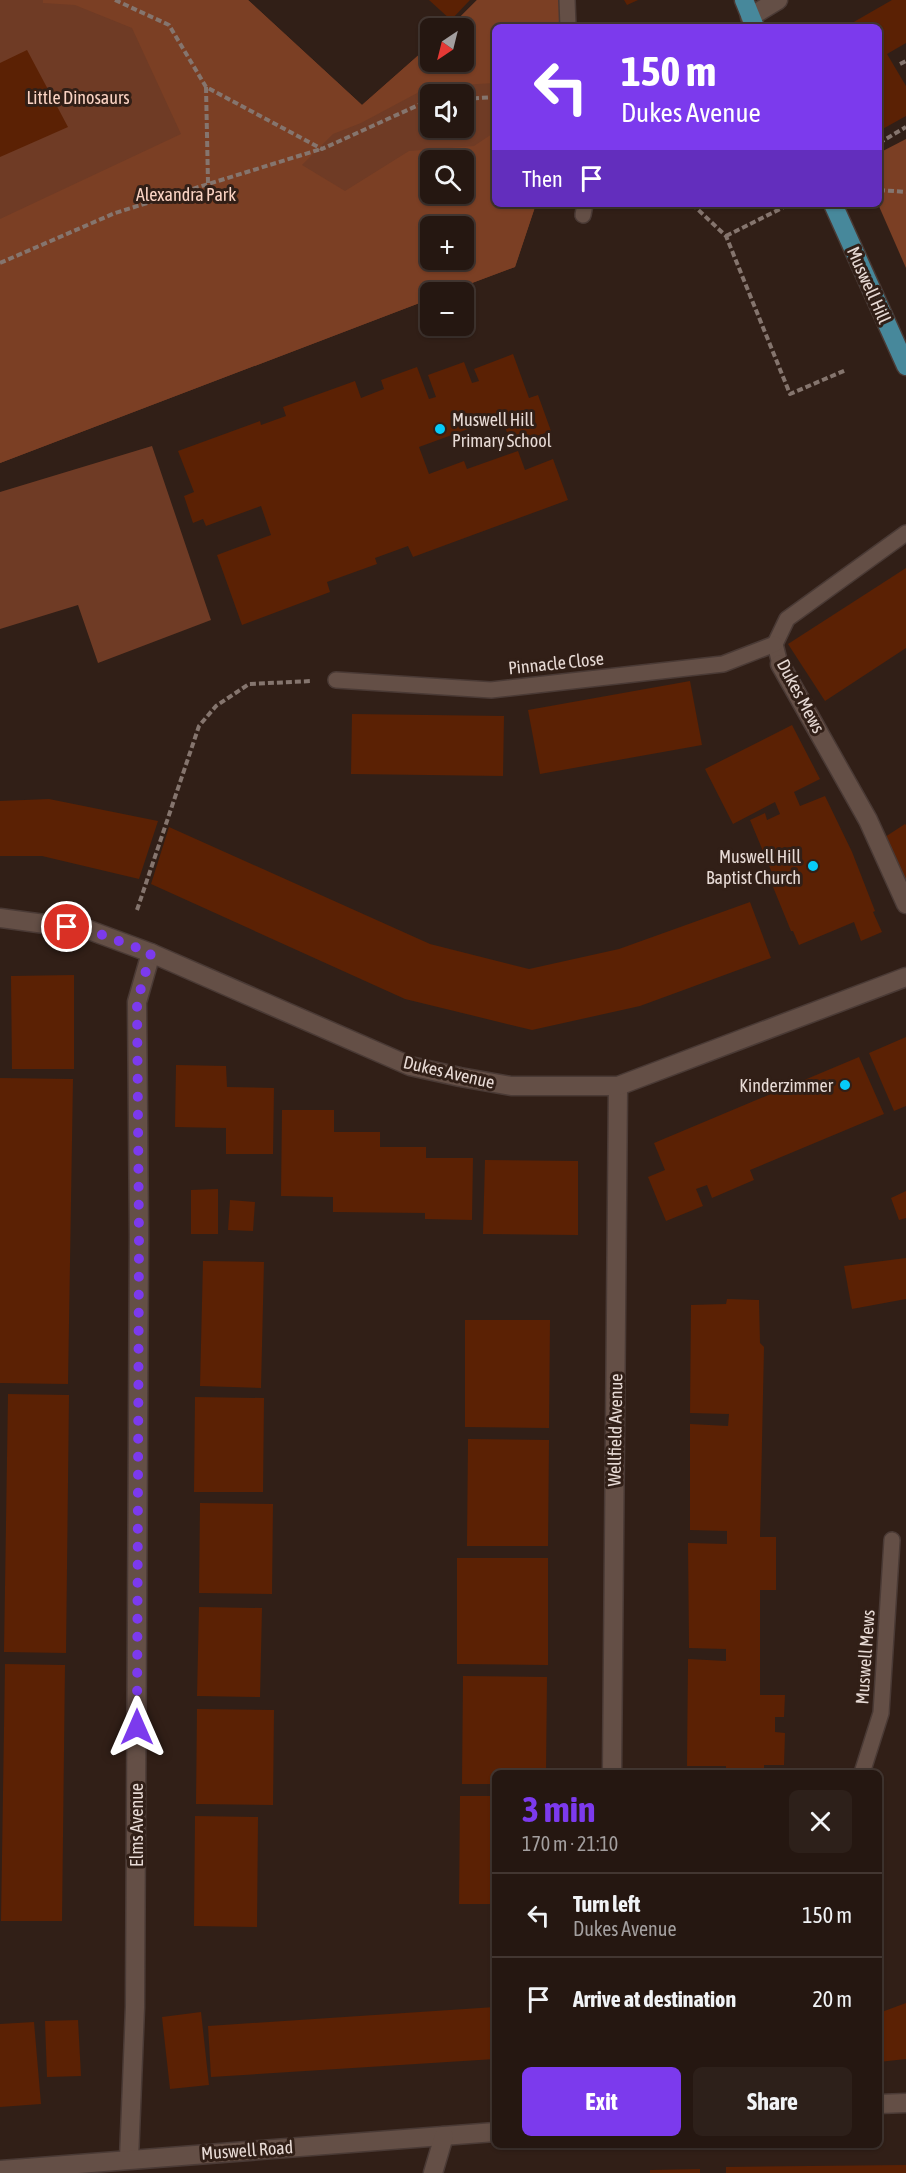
<!DOCTYPE html>
<meta charset="utf-8">
<style>
:root{--surface:#251711;--page:#2d201a;--text:#f1f3f6;--muted:#a39f9f;--line:#423631;--accent:#7c3aed}
body{margin:0;font-family:"Asap Condensed",sans-serif;background:var(--page);color:var(--text);height:100vh;display:flex;flex-direction:column;font-size:22px;white-space:nowrap}
*{box-sizing:border-box;margin:0}
p{font-size:20px;color:var(--muted)}
.icon{flex:none;width:33px;height:33px;fill:none;stroke:currentColor;stroke-width:2;stroke-linecap:round;stroke-linejoin:round}
.map{position:relative;flex:1;overflow:hidden}
.details{position:absolute;left:492px;top:1770px;width:390px;height:378px;display:flex;flex-direction:column;background:var(--surface);border-radius:9px;box-shadow:0 2px 4px #0004,0 0 0 2px var(--line)}
.details>*{flex:none}
.hud{position:absolute;left:492px;top:24px;width:390px;height:183px;border-radius:9px;box-shadow:0 2px 4px #0004,0 0 0 2px var(--line);background:#7c3aed;color:#fff;overflow:hidden}
.needle{width:39px;rotate:215deg}
.fabs{position:absolute;left:420px;top:18px;display:grid;gap:12px}
.fabs a{display:grid;place-items:center;width:54px;height:54px;border-radius:9px;background:var(--surface);box-shadow:0 2px 4px #0004,0 0 0 2px var(--line);font-size:30px}
.pin{position:absolute;display:grid;place-items:center;width:51px;height:51px;color:#fff;margin:-26px;border:3px solid #fff;border-radius:50%;box-shadow:0 2px 6px #0007}
.me{position:absolute;width:66px;margin:-33px;rotate:0deg;stroke-linejoin:round;filter:drop-shadow(0 0 4px #0008)}
.turn{display:flex;align-items:center;gap:21px;height:126px;padding:0 30px;font-size:27px}
.turn .icon{width:78px;height:78px;stroke-width:2.5}
.turn b{display:block;font-size:42px;line-height:51px}
.then{display:flex;align-items:center;height:57px;padding:0 30px;background:#0003;gap:12px;font-size:22px}
.round{display:grid;place-items:center;flex:none;width:63px;height:63px;border-radius:9px;background:var(--page)}
.headline{display:flex;align-items:center;justify-content:space-between;height:102px;padding:0 30px}
h1{font-size:36px;font-weight:700;line-height:45px;color:var(--accent)}
.button{display:flex;gap:12px;margin-top:auto;padding:12px 30px}
.button a{flex:1;height:69px;border-radius:9px;background:var(--accent);color:#fff;font-size:24px;font-weight:700;line-height:69px;text-align:center}
.button a+a{background:var(--page);color:var(--text)}
ul{padding:0;list-style:none}
li{display:flex;align-items:center;gap:18px;height:84px;padding:0 30px;border-top:2px solid var(--line)}
li div{flex:1}
li b{display:block;font-size:22px}
li em{font-style:normal}
.map>svg:first-child{display:block}
</style>
<div class="map">
<svg width="906" height="2173" viewBox="0 0 906 2173">
<rect width="100%" height="100%" fill="#311f17"/>
<g fill="#6f3b25" fill-rule="evenodd">
<path d="M0,0H248L362,105L430,45V62H464V28H449L477,0L576,27H495V204H536L515,267L448,292H430V299L0,463ZM430,94H464V128H430ZM430,160H464V194H430ZM430,226H464V260H430Z"/>
<path d="M152,446L211,620L98,663L78,605L0,629V492Z"/>
</g>
<g fill="#7b3f24" fill-rule="evenodd">
<path d="M43,0H248L362,105L430,45V62H464V28H449L477,0H569L576,27H495V83L461,85L436,83L361,123L333,134L302,165L345,191L409,151L474,146L495,132V204H536L515,267L448,292H430V299L0,463V219L181,134L132,28L75,5L43,3ZM430,160H464V194H430ZM430,226H464V260H430Z"/>
<path d="M906,139V268L878,204L879,153Z"/>
</g>
<g fill="#5b2104">
<path d="M429,0H470L451,20Z"/>
<path d="M624,0H638L627,5Z"/>
<path d="M892,0H906V43L887,54L906,86V116L879,131V27H845Z"/>
<path d="M27,50L68,127L0,157V63Z"/>
<path d="M513,354L529,398L538,395L551,431L512,445L501,417L419,447L429,474L464,461L467,469L518,451L525,470L553,459L568,500L413,557L408,546L375,558L377,564L327,582L330,592L242,625L217,555L271,535L261,506L206,526L203,519L193,523L184,496L194,492L178,451L260,421L261,425L286,416L283,407L355,381L361,398L384,389L381,380L417,367L429,399L436,397L428,375L464,362L472,383L479,381L474,369Z"/>
<path d="M906,568V648L825,701L788,644Z"/>
<path d="M690,681L702,745L540,774L528,710Z"/>
<path d="M352,714L504,716L503,776L351,774Z"/>
<path d="M792,725L820,779L794,792L800,806L825,796L852,852L875,911L873,912L882,932L861,941L854,922L799,945L793,931H791L771,882L775,880L750,820L765,813L767,820L780,814L775,802L733,824L705,769Z"/>
<path d="M49,799L158,821L139,879L42,856H0V801Z"/>
<path d="M905,824L906,825V884L885,837Z"/>
<path d="M169,827L430,944L529,969L619,949L750,902L771,958L640,1006L532,1030L405,999L151,884Z"/>
<path d="M74,975V1069H12L11,976Z"/>
<path d="M906,1037V1106L894,1111L869,1053Z"/>
<path d="M859,1057L884,1114L750,1170L754,1180L712,1198L707,1185L696,1189L703,1206L666,1221L648,1177L665,1170L654,1143Z"/>
<path d="M176,1065L226,1066L227,1087L274,1088L273,1154H226V1128L175,1127Z"/>
<path d="M0,1078L73,1079L68,1384L0,1383Z"/>
<path d="M282,1110H334V1132H380V1147H426V1158H473L472,1220L425,1219V1213L333,1212V1197L281,1196Z"/>
<path d="M485,1160L578,1161V1235L483,1234Z"/>
<path d="M218,1189V1234H191V1190Z"/>
<path d="M906,1191V1218L899,1220L891,1198Z"/>
<path d="M230,1200L255,1202L253,1231L228,1230Z"/>
<path d="M906,1258V1299L852,1309L844,1266Z"/>
<path d="M203,1261L264,1262L261,1388L200,1386Z"/>
<path d="M727,1299L759,1300L760,1343L764,1347L760,1537H776V1590H760V1695H785L784,1717H775V1732L785,1733L784,1765H764V1773H726V1766H687L688,1659L726,1661V1649L689,1648L688,1543L727,1544V1531L690,1530V1424L728,1426L729,1414L690,1413L691,1305L726,1304Z"/>
<path d="M465,1320H550L549,1428L465,1427Z"/>
<path d="M8,1394L69,1395L66,1653L4,1652Z"/>
<path d="M195,1397L264,1398L263,1492H194Z"/>
<path d="M468,1439L549,1440L548,1546H467Z"/>
<path d="M200,1503L273,1504L272,1594L199,1593Z"/>
<path d="M457,1558H548V1665L457,1664Z"/>
<path d="M199,1607L262,1608L260,1697L197,1696Z"/>
<path d="M5,1664L65,1665L62,1921H1Z"/>
<path d="M463,1676L547,1677L546,1773H495V1784H462Z"/>
<path d="M197,1709L274,1710L273,1805L196,1804Z"/>
<path d="M460,1796H495V1904H459Z"/>
<path d="M195,1816L258,1817L257,1927L194,1926Z"/>
<path d="M906,2003V2059L879,2062V2013Z"/>
<path d="M495,2007V2059L211,2077L208,2026Z"/>
<path d="M201,2012L209,2085L170,2089L162,2017Z"/>
<path d="M78,2020L81,2076L47,2077L45,2021Z"/>
<path d="M34,2022L41,2104L0,2107V2024Z"/>
<path d="M906,2165V2173H726V2167Z"/>
<path d="M700,2169V2173H650V2170Z"/>
</g>
<g fill="none" stroke-linecap="round" stroke-linejoin="round">
<g stroke="#4a3a35" stroke-width="18">
<g id="lane">
<path d="M567,0L568,27"/>
<path d="M583,215L585,204"/>
<path d="M780,664L775,644L787,619L906,533"/>
<path d="M336,680L491,690L723,664L775,644"/>
<path d="M862,1773L881,1713L892,1540"/>
</g>
</g>
<g stroke="#4a3a35" stroke-width="21">
<g id="street">
<path d="M750,17L778,0"/>
<path d="M780,664L868,820L906,904"/>
<path d="M612,1773L618,1086"/>
<path d="M879,2104L906,2103"/>
<path d="M129,2159L135,2007L139,1236L137,1002L151,953"/>
<path d="M0,2170L495,2132"/>
<path d="M433,2173L444,2136"/>
</g>
</g>
<g stroke="#4a3a35" stroke-width="21">
<path id="secondary" d="M0,918L89,930L151,953L410,1066L460,1077L511,1086H618L906,977"/>
</g>
<g stroke="#4a3a35" stroke-width="21">
<g id="primary">
<path d="M744,0L755,27"/>
<path d="M833,204L906,366"/>
</g>
</g>
<g stroke="#85756e" stroke-width="4" stroke-dasharray="6 3" stroke-linecap="butt">
<path d="M115,0L169,25L206,87L322,149L425,102H430"/>
<path d="M900,64L906,61"/>
<path d="M206,87L208,183"/>
<path d="M464,99L495,97"/>
<path d="M879,143L906,127"/>
<path d="M879,190L906,192"/>
<path d="M692,204L726,236L790,394L846,370"/>
<path d="M726,236L790,204"/>
<path d="M0,263L115,213L321,149"/>
<path d="M137,910L199,726L216,706L249,684L312,681"/>
</g>
<use href="#lane" stroke="#644f46" stroke-width="15"/>
<use href="#street" stroke="#644f46" stroke-width="18"/>
<use href="#secondary" stroke="#644f46" stroke-width="18"/>
<use href="#primary" stroke="#47889b" stroke-width="18"/>
</g>
<g fill="none" stroke-linecap="round" stroke-linejoin="round">
<path stroke="#7c3aed" stroke-width="10" stroke-dasharray="0 18" d="M67,927L89,930L151,953L137,1002L139,1236L137,1727"/>
</g>
<g fill="#06cbf9" stroke="#311f17" stroke-width="2">
<circle cx="440" cy="429" r="6"/>
<circle cx="813" cy="866" r="6"/>
<circle cx="845" cy="1085" r="6"/>
</g>
<g text-anchor="middle" dominant-baseline="central" stroke-width="6" stroke-linejoin="round" paint-order="stroke">
<g font-size="18" fill="#fad3c3" stroke="#311f17">
<text x="78" y="97">Little Dinosaurs</text>
<text x="186" y="194">Alexandra Park</text>
</g>
<g font-size="18" fill="#e7dad5" stroke="#311f17">
<text transform="translate(869 285) rotate(66)">Muswell Hill</text>
<text transform="translate(556 663) rotate(-6)">Pinnacle Close</text>
<text transform="translate(801 696) rotate(62)">Dukes Mews</text>
<text transform="translate(449 1072) rotate(13)">Dukes Avenue</text>
<text transform="translate(615 1430) rotate(-89)">Wellfield Avenue</text>
<text transform="translate(865 1657) rotate(-86)">Muswell Mews</text>
<text transform="translate(136 1825) rotate(-90)">Elms Avenue</text>
<text transform="translate(247 2150) rotate(-4)">Muswell Road</text>
</g>
<g font-size="18" fill="#e7dad5" stroke="#311f17" text-anchor="end">
<text x="452" y="419" text-anchor="start">Muswell Hill<tspan x="452" dy="21">Primary School</tspan></text>
<text x="801" y="856">Muswell Hill<tspan x="801" dy="21">Baptist Church</tspan></text>
<text x="833" y="1085">Kinderzimmer</text>
</g>
</g>
</svg>
<div class="fabs">
<a><svg class="needle" viewBox="-14 -14 28 28"><path d="M0-13l5 13h-10z" fill="#e53935"/><path d="M0 13l5-13h-10z" fill="#a39f9f"/></svg></a>
<a><svg class="icon" aria-label="sound" viewBox="0 0 24 24"><path d="M4 9h4l5-4v14l-5-4H4zM17 9q2 3 0 6"/></svg></a>
<a><svg class="icon" aria-label="search" viewBox="0 0 24 24"><circle cx="10" cy="10" r="6"/><path d="M15 15l6 6"/></svg></a>
<a>+</a>
<a>−</a>
</div>
<div class="pin" style="left:67px;top:927px;background:#d93025"><svg class="icon" aria-label="arrive" viewBox="0 0 24 24"><path d="M6 21V4h12l-3 4 3 4H6"/></svg></div>
<svg class="me" style="left:137px;top:1727px" viewBox="-20 -20 40 40"><path d="M0-17L14 15 0 8-14 15z" fill="#7c3aed" stroke="#fff" stroke-width="4"/></svg>
<div class="hud">
<div class="turn"><svg class="icon" aria-label="left" viewBox="0 0 24 24"><path d="M17 20v-9H6M10 6l-5 5 5 5"/></svg><div><b>150 m</b>Dukes Avenue</div></div>
<div class="then">Then<svg class="icon" aria-label="arrive" viewBox="0 0 24 24"><path d="M6 21V4h12l-3 4 3 4H6"/></svg></div>
</div>
<section class="details">
<div class="headline"><div><h1>3 min</h1><p>170 m · 21:10</p></div><a class="round"><svg class="icon" aria-label="close" viewBox="0 0 24 24"><path d="M6 6l12 12M18 6L6 18"/></svg></a></div>
<ul>
<li><svg class="icon" aria-label="left" viewBox="0 0 24 24"><path d="M17 20v-9H6M10 6l-5 5 5 5"/></svg><div><b>Turn left</b><p>Dukes Avenue</p></div><em>150 m</em></li>
<li><svg class="icon" aria-label="arrive" viewBox="0 0 24 24"><path d="M6 21V4h12l-3 4 3 4H6"/></svg><div><b>Arrive at destination</b></div><em>20 m</em></li>
</ul>
<div class="button"><a>Exit</a><a>Share</a></div>
</section>
</div>
